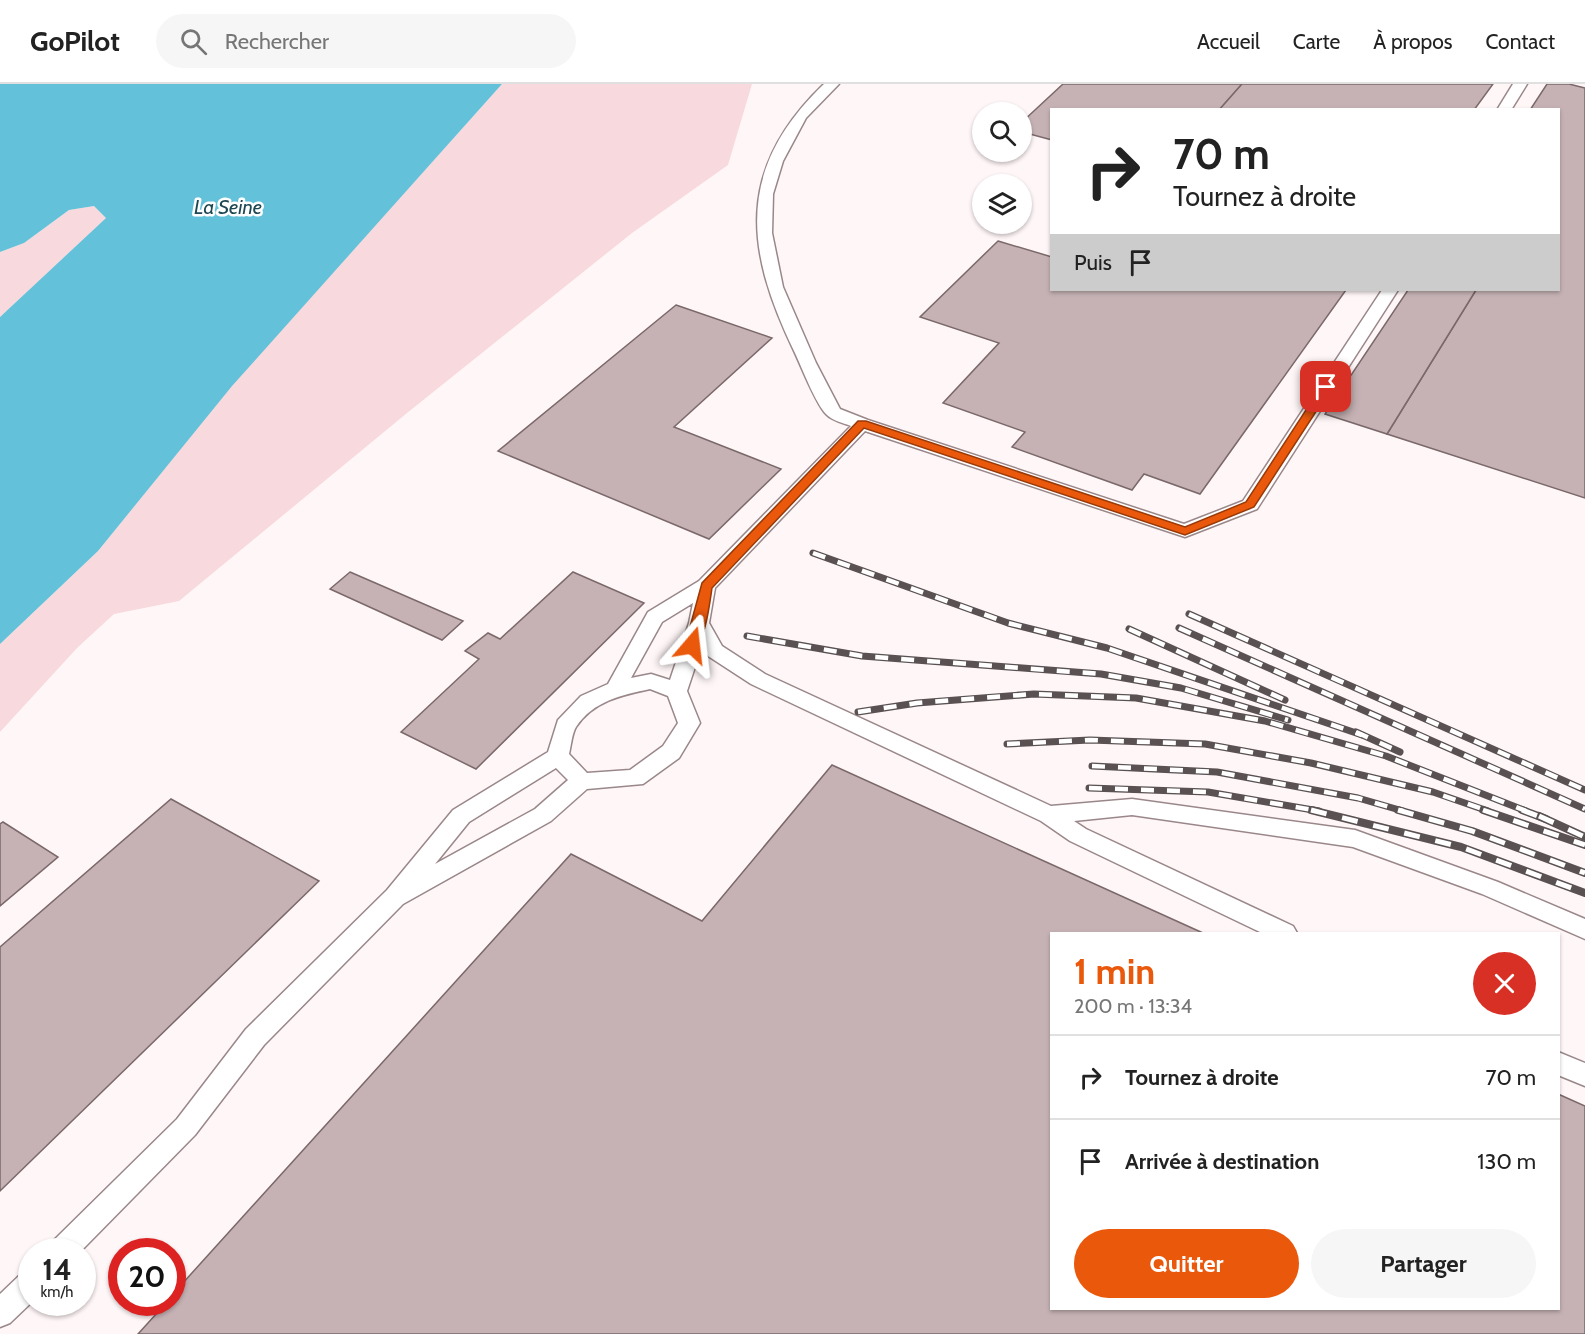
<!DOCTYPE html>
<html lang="fr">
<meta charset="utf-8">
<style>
:root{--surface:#fff;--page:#f6f6f6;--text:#222;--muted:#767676;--line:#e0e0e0;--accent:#ea580c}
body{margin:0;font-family:Cabin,sans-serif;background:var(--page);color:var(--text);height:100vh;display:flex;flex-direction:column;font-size:22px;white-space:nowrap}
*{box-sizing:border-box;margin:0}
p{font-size:20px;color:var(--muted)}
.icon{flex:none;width:33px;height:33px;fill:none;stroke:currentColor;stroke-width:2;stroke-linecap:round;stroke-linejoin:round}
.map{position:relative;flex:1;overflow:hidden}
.details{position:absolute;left:1050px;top:848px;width:510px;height:378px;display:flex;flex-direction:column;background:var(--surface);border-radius:0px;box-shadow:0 2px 4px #0004}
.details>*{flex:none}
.top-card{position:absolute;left:1050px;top:24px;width:510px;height:183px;border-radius:0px;box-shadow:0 2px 4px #0004;background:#fff;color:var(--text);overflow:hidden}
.tools{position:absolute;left:972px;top:18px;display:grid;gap:12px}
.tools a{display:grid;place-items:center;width:60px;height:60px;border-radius:50%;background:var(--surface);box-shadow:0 2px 4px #0004;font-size:30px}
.speed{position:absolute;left:18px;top:1154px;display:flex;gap:12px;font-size:30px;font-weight:700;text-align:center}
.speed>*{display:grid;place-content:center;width:78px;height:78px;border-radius:50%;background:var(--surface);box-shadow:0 2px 4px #0004;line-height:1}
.speed small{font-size:15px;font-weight:400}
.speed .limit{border:9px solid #d22;background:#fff;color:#111}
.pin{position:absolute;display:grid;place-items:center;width:51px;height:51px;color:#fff;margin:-26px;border-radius:12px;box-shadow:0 3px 9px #0006}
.me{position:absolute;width:66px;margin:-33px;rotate:17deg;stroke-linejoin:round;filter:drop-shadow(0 0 4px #0008)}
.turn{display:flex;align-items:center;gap:21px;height:126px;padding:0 24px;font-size:27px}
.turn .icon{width:78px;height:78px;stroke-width:2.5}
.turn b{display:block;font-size:42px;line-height:51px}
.then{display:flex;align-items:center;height:57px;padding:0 24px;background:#0003;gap:12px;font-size:22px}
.round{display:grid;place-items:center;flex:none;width:63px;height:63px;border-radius:32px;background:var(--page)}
.headline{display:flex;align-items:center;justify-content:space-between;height:102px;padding:0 24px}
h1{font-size:36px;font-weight:700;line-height:45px;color:var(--accent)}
.primary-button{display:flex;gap:12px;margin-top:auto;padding:12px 24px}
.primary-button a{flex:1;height:69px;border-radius:36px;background:var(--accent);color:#fff;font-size:24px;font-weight:700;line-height:69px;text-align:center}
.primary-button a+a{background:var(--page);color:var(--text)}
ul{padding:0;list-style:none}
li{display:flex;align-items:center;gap:18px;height:84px;padding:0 24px;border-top:2px solid var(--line)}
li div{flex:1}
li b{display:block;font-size:22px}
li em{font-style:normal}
header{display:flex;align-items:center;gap:36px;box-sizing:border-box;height:84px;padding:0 30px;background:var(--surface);border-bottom:2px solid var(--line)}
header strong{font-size:28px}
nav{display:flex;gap:33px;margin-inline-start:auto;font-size:21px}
.search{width:420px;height:54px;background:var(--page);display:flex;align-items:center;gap:15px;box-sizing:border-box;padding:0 21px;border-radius:33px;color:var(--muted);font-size:22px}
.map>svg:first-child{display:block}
</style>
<header>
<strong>GoPilot</strong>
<div class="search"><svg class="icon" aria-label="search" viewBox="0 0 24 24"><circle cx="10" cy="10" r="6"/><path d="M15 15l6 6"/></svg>Rechercher</div>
<nav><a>Accueil</a><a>Carte</a><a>À propos</a><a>Contact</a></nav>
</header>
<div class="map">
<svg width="1585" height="1250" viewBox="0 0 1585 1250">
<rect width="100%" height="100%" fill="#fff6f7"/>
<g fill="#f8d9dd">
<path d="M502,0H752L728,81L632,149L407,329L179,517L114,530L77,564L0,648V560L98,467L231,302Z"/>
<path d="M94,122L106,134L0,233V168L24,159L69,126Z"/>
</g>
<path fill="#63c1d9" d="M0,0H502L232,302L98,467L0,560V233L106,134L94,122L69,126L24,159L0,168Z"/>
<g fill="#c6b2b4" stroke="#7a686a" stroke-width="1.5">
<path d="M1063,0H1242L1219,26H1052V56L1022,48V38Z"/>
<path d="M1242,0H1493L1474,26H1219Z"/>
<path d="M1547,0H1569L1585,4V414L1387,350L1476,206H1558V26H1530Z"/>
<path d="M998,157L1052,173V206H1346L1200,410L1144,390L1132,406L1012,363L1025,348L943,319L999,259L920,233Z"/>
<path d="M1408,206H1476L1387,350L1325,330Z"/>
<path d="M676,221L772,254L674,343L781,385L709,455L498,367Z"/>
<path d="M350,488L463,537L442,556L330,505Z"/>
<path d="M573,488L644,519L476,685L401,648L479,575L465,567L488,549L500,555Z"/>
<path d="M832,681L1203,849H1052V1224H1558V1010L1585,1022V1250H138L167,1218H172V1211L571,770L702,837Z"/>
<path d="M171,715L319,797L0,1107V863Z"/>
<path d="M3,738L58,773L0,822V740Z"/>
</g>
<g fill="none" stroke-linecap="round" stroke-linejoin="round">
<g stroke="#9a878a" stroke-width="3">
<g id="lane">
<path d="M824,0H839L806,34L783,77L773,110L772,149L783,203L816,279L840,325L868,336L1184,440L1243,417L1382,206H1398L1257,425L1185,453L865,347L715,504L709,539L722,562L765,590L1051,722L1132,715L1355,746L1498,798L1585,835V855L1482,810L1353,763L1132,731L1074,737L1086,745L1293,842L1297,849H1262L1070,757L1041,737L751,600L708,572L702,562L687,607L700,639L679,674L643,700L587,705L551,737L403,820L264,961L195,1051L81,1167H48L52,1158L177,1035L246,945L387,806L453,726L548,668L558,636L581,612L608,600L648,528L699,497L851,342C843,339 831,336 826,330C816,320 802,284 795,269C745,166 735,85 824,0ZM693,519L689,539L670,596L651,590L631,594L662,538ZM650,605L668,612L678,639L663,662L630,686L587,689L569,670C571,662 572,649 576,643C593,617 622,611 650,605ZM556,684L568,696L535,725L435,780L469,738Z"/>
<path d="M1513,0H1527L1511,26H1497Z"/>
<path d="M1558,968L1585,979V1002L1558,991Z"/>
<path d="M32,1185V1218L10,1239L0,1243V1210L22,1189Z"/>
</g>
</g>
<use href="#lane" fill="#fff" fill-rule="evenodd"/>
<g stroke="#595152" stroke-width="7">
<g id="rail-far1">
<path d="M813,469L1008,539L1107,564L1362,651"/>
<path d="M1189,530L1585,706"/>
<path d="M1179,544L1585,725"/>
<path d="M1129,545L1285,616"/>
<path d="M747,552L862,572L1101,590L1181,604L1288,636"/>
<path d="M858,628L917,619L1034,610L1136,614L1265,637L1386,672L1526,727"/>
<path d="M1356,648L1400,668"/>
<path d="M1007,660L1090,656L1205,660L1311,679L1433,708L1488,727"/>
<path d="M1092,682L1217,688L1358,714L1403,727"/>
<path d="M1089,704L1208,708L1319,727"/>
</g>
</g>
<g stroke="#595152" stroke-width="8">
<g id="rail">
<path d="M1311,726L1461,763L1585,809"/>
<path d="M1398,726L1472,747L1585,789"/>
<path d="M1483,726L1585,761"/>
<path d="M1522,726L1546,735"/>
<path d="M1539,732L1585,753"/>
</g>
</g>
<use href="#rail-far1" stroke="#fff" stroke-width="4.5" stroke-dasharray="13" stroke-linecap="butt"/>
<use href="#rail" stroke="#fff" stroke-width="5" stroke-dasharray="16" stroke-linecap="butt"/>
</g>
<path fill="#ea580c" stroke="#983908" stroke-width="1.5" d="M1326,300L1332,303L1254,423L1185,451L864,344L712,504C710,517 705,562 692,566L685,561L702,499L858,337H866L1185,443L1246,418L1321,303Z"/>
<g text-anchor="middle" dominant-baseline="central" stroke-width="5" stroke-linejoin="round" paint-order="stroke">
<g font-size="20" font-style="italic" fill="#1d4752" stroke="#fff">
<text x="228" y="123">La Seine</text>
</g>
</g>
</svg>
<div class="tools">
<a><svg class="icon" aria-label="search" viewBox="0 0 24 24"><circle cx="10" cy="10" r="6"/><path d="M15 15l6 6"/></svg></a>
<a><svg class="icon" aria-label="layers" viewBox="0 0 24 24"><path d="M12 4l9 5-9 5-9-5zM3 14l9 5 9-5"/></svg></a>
</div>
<div class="speed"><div>14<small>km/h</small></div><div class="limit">20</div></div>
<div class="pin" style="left:1326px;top:303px;background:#d93025"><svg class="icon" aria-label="arrive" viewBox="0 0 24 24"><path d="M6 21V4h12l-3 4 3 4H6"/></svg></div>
<svg class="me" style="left:692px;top:561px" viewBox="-20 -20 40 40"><path d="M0-17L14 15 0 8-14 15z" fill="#ea580c" stroke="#fff" stroke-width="4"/></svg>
<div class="top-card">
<div class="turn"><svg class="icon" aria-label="right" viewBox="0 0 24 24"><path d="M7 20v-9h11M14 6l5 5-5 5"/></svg><div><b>70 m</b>Tournez à droite</div></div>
<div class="then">Puis<svg class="icon" aria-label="arrive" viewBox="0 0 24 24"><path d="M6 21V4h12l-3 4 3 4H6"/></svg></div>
</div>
<section class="details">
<div class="headline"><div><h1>1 min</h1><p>200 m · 13:34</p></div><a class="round" style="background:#d93025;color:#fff"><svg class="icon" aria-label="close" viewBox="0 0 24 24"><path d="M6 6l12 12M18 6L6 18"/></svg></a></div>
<ul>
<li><svg class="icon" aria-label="right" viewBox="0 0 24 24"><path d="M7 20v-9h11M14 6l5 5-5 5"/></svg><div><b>Tournez à droite</b></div><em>70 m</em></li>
<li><svg class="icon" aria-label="arrive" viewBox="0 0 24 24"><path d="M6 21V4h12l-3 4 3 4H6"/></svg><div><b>Arrivée à destination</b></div><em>130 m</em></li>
</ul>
<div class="primary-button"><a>Quitter</a><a>Partager</a></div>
</section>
</div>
